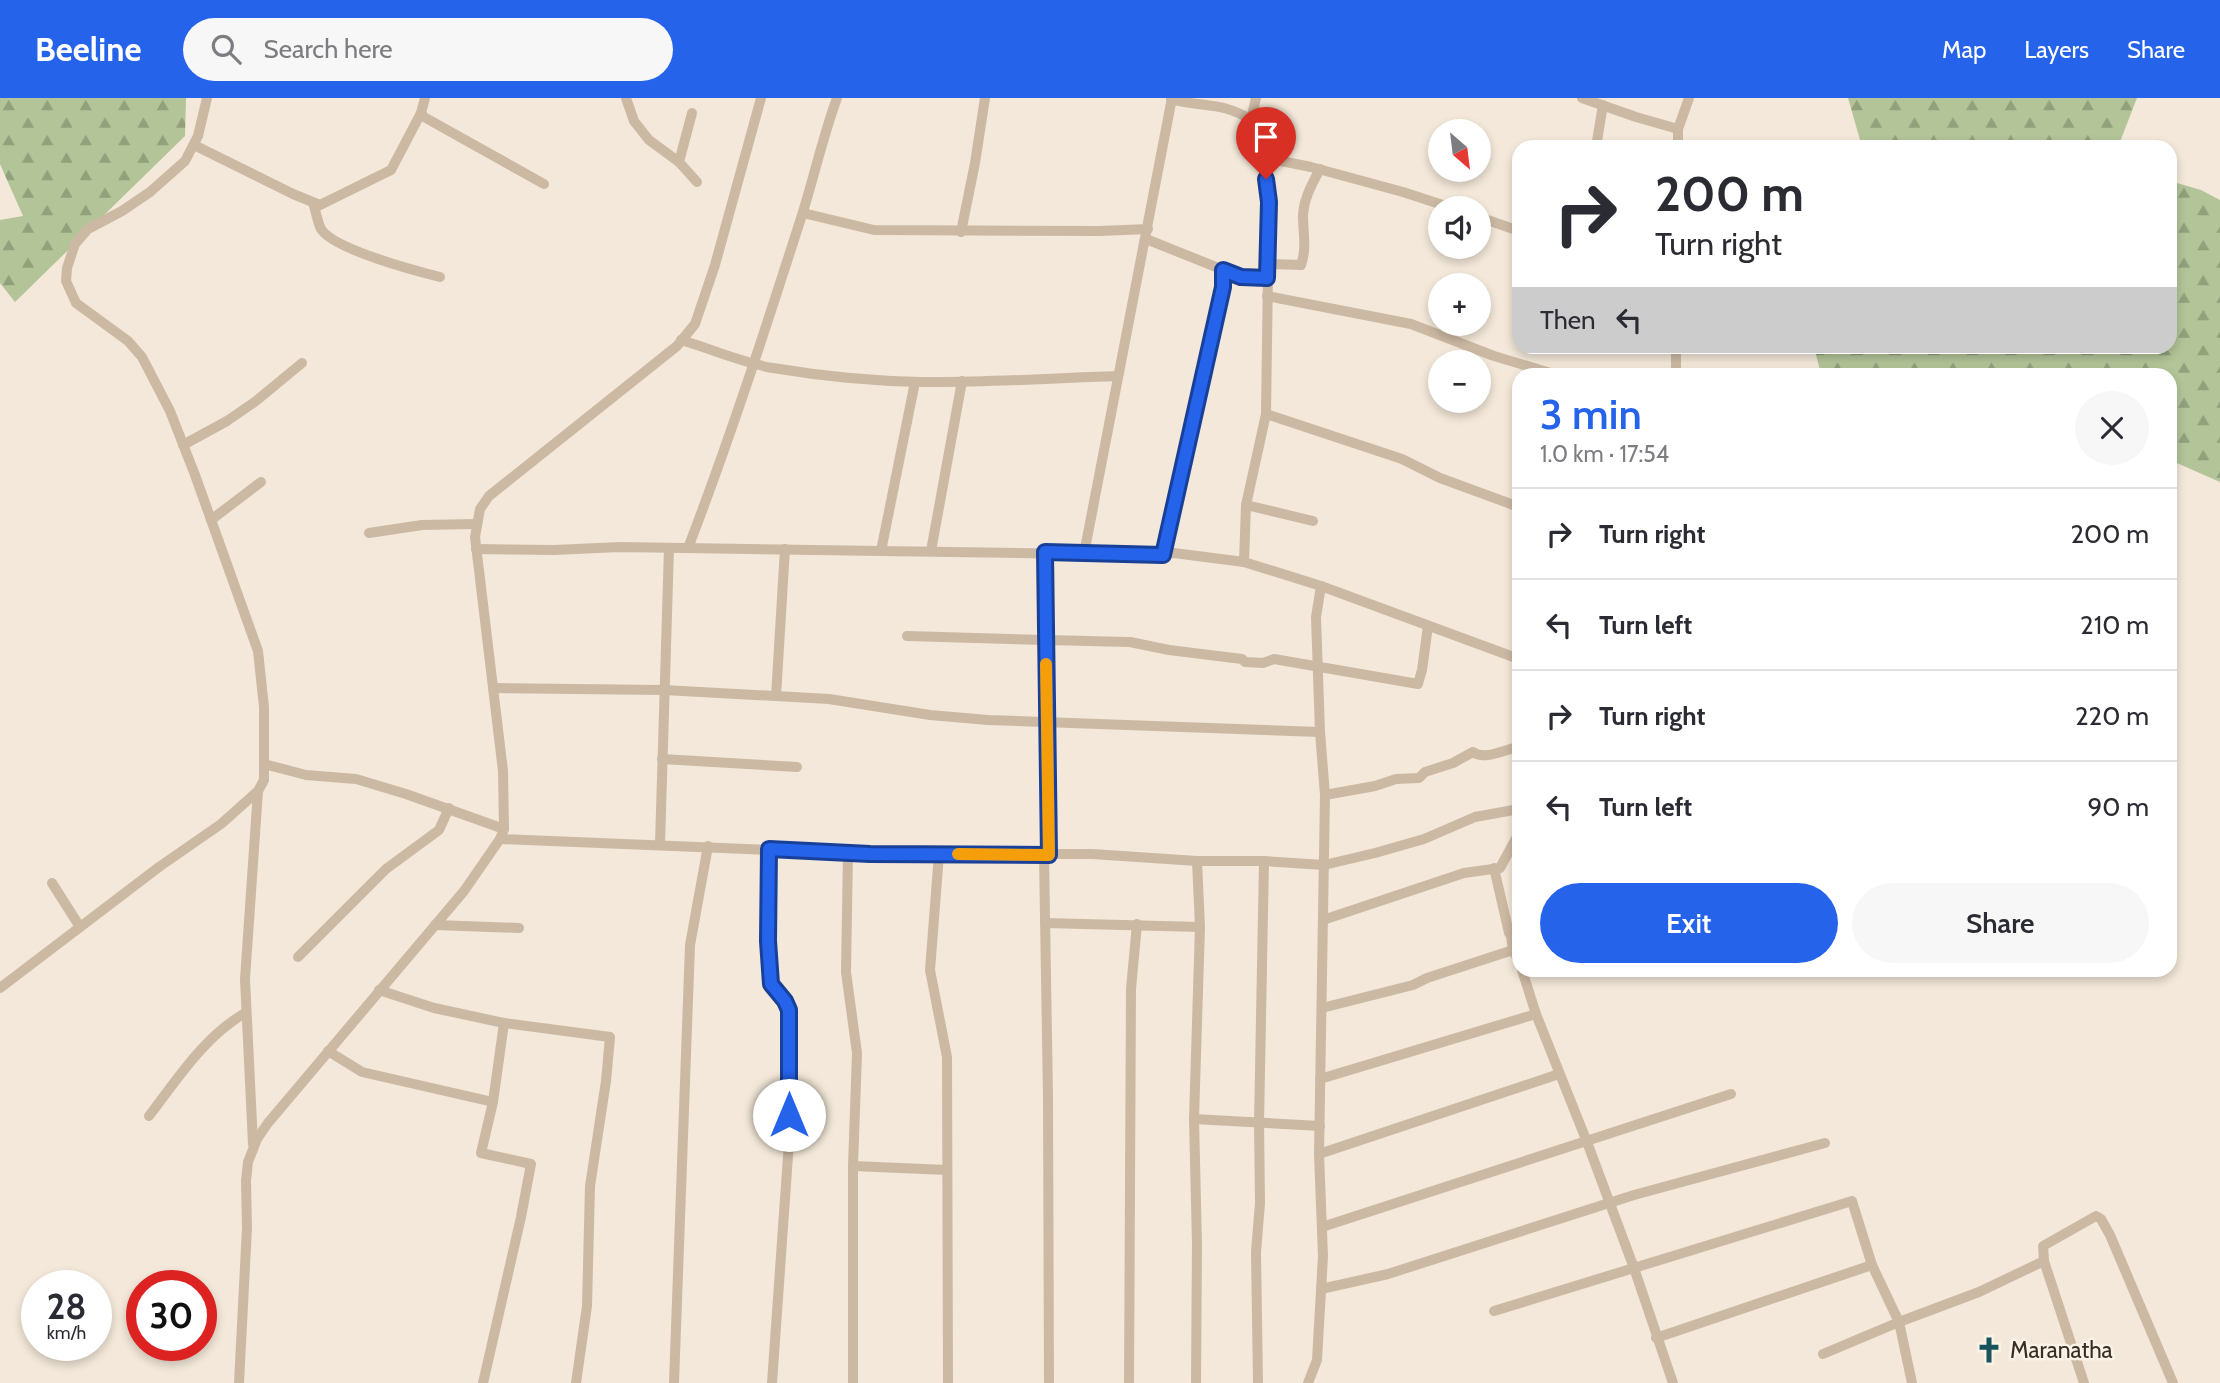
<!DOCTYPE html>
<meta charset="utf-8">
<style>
:root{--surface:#fff;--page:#f7f7f7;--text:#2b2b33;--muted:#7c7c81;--line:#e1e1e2;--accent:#2563eb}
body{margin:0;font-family:Cabin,sans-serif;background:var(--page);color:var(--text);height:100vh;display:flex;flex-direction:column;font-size:26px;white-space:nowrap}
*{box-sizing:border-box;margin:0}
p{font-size:23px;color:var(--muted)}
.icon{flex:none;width:38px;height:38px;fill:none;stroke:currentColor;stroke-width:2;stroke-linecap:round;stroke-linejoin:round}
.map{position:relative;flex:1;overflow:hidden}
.details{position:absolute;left:1512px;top:270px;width:665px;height:609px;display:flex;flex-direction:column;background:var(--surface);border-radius:21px;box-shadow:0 4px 10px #0003}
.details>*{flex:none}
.banner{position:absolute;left:1512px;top:42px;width:665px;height:214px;border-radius:21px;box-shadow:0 4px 10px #0003;background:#fff;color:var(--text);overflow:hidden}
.needle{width:46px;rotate:152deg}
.tools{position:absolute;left:1428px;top:21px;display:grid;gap:14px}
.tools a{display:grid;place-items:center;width:63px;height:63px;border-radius:50%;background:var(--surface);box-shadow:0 4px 10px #0003;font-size:35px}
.speed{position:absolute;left:21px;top:1172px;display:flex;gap:14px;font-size:35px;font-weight:700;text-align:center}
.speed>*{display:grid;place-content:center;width:91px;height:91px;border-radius:50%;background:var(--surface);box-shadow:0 4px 10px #0003;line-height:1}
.speed small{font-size:18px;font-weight:400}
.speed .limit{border:10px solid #d22;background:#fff;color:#111}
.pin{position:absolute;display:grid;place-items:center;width:60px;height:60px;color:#fff;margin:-72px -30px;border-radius:50% 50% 50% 0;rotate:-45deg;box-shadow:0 0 7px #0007}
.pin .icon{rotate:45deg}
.me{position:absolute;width:77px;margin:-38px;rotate:0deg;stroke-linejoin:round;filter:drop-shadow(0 0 5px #0008)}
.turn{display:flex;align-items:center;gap:24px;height:147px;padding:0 28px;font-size:32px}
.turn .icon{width:91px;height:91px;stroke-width:2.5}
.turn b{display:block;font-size:49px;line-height:60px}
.then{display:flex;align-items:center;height:66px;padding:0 28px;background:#0003;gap:14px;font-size:26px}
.round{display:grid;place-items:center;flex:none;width:74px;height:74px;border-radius:37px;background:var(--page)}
.headline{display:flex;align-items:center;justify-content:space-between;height:119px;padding:0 28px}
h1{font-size:42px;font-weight:600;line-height:52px;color:var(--accent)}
.primary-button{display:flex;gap:14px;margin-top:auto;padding:14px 28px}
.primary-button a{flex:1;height:80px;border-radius:42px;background:var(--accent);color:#fff;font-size:28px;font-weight:600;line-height:80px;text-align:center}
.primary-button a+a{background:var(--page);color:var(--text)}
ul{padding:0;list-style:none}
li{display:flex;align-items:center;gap:21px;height:91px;padding:0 28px;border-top:2px solid var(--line)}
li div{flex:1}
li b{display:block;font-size:26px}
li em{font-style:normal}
header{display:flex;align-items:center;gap:42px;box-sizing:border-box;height:98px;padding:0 35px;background:var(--accent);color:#fff}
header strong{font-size:33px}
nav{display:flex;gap:38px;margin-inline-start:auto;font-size:24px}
.search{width:490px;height:63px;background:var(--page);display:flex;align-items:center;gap:18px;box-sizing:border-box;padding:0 24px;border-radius:38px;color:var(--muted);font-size:26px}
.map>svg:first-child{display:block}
</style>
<header>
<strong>Beeline</strong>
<div class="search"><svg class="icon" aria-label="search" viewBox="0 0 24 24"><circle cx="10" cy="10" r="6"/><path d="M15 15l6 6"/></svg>Search here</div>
<nav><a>Map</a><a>Layers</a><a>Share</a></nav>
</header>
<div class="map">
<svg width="2220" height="1285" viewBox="0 0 2220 1285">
<defs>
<pattern id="forest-firs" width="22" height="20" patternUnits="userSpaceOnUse" patternTransform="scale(1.75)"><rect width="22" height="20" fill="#b3c498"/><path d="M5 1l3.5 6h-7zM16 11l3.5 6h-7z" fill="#92a07c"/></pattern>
</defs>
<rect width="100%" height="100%" fill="#f3e8d9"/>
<g fill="url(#forest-firs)">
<path d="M0,0H186L185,38L15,204L0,185V122L23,118L0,66Z"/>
<path d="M1848,0H2137L2118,49H1862Z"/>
<path d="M2170,83L2201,92L2220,102V384L2170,362V276H1821L1814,249L2170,248Z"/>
</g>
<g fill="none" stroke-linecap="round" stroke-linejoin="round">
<g stroke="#ccb9a4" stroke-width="10">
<path d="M626,0L634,23L649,42L679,64L697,84"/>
<path d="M1256,0L1251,22L1252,43L1264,57L1276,62L1311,69L1403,94L1452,110"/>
<path d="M1582,0L1636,19L1678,31"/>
<path d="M1171,1C1202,10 1222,3 1251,22"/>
<path d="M421,15L424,19L544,86"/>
<path d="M194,47L293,96L320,107L391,72L421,15L425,0"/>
<path d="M1596,49L1603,7"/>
<path d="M1678,49V31L1689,0"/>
<path d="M679,64L692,15"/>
<path d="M313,105C316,113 317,123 321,131C333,151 416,173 440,179"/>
<path d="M803,115L874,132L1100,133L1148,131"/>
<path d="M1479,119L1519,133"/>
<path d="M961,134L975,65L985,0"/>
<path d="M1146,141L1241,179L1267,180"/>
<path d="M1267,166L1301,167C1307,150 1303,135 1303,117C1304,100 1312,86 1320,71"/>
<path d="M1267,198L1411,226L1494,258L1554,276"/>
<path d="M681,242C712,251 742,265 773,270C821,278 872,283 921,284C986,285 1052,280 1118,278"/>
<path d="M1676,276V248"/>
<path d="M1266,316L1402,361L1440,380L1519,409"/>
<path d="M183,347L227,323L256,303L302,265"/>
<path d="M1246,407L1313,423"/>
<path d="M211,422L261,384"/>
<path d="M369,435L422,427L476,426"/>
<path d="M688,450C730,341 766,229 802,117C814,79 823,38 837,0"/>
<path d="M476,451L554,452L620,449L1084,456L1174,455L1244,464L1321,488L1519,561"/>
<path d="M881,453L915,284"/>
<path d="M931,453L962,283"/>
<path d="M1045,454V542L1130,544L1169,552L1242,561L1245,564L1263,565L1274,561L1418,586L1422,572L1428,528"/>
<path d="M1084,456L1172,0"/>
<path d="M1163,457L1223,189V172"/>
<path d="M1244,464L1246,407L1266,316L1269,104L1264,57"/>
<path d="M907,538L1045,542L1049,757"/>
<path d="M493,590L664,592L829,601L930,617L988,622L1320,634"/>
<path d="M776,598L785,451"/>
<path d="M662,661L797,669"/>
<path d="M264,666L306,677L356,681L406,696L504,731"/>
<path d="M1325,697L1375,688L1396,681L1419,680L1425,674L1453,665L1473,654C1485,663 1505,651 1519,649"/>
<path d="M500,741L870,756H1092L1197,763H1264L1324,767L1375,755L1424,741L1475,719L1519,711"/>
<path d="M660,746L669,450"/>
<path d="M769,751L768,843L771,886L785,903L789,912V1044L772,1285"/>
<path d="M848,754L846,874L857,955L853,1068V1285"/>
<path d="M939,756L930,872L947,959L948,1285"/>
<path d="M1044,757L1048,999L1049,1285"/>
<path d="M1494,770L1509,835L1511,838L1513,852L1519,863"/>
<path d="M52,785L80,829"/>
<path d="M1323,822L1464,775L1500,770L1519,735"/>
<path d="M1045,825L1200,829"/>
<path d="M435,827L519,830"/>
<path d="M298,859L386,771L439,732L449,710"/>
<path d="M1522,872L1536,916L1587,1044L1634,1170L1673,1285"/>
<path d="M0,890L159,769L221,726L258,693L264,682V609L258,553L195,377L170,313L142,259L128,243L76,205L66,183L67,170L75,146L88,131L122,113L150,94L185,63L198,38L207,0"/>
<path d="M379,892L434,910L504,925L610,939L606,983L590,1088L587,1208L576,1285"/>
<path d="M1322,910L1413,887L1427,880L1513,852"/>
<path d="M328,953L362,974L493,1004"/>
<path d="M1320,981L1536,916"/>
<path d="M149,1018C178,980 204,939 245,915"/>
<path d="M1194,1021L1320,1028"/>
<path d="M253,1046L245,881L258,693"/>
<path d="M1319,1056L1559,976"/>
<path d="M853,1068L947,1072"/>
<path d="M1322,1129L1731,996"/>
<path d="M1321,1191L1388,1176L1634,1097L1825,1045"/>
<path d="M1494,1213L1852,1103L1872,1167L1899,1224L1912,1285"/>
<path d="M1656,1240L1872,1167"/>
<path d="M1823,1256L1899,1224L1979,1194L2044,1163"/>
<path d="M239,1285L247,1130L246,1083L248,1064L257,1041L268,1025L464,793L500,741L504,731L503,673L475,439L480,411L489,398L677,248L695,226L715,167L761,0"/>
<path d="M483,1285L521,1119L531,1066L481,1055L493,1004L504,925"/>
<path d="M674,1285L690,847L708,748"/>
<path d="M1129,1285L1131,891L1137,826"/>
<path d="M1196,1285L1197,1146L1194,1021L1200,829L1197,763"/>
<path d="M1258,1285L1256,1154L1260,1105L1259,1025L1264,763"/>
<path d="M1308,1285L1317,1262L1323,1158L1319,1056L1325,697L1320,634L1316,519L1321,488"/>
<path d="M2084,1285L2044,1163L2043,1148L2096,1118L2101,1121L2110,1137L2173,1285"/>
</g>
</g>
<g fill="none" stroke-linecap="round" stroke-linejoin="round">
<g stroke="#184099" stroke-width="18">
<path id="route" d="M789,1017V912L785,903L771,886L768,843L769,751L870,756L1049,757L1045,454L1163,457L1223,189V172L1241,179L1267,180L1269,104L1266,81"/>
</g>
<use href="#route" stroke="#2563eb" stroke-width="12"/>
<path stroke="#f59e0b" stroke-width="12" d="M958,756L1049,757L1046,566"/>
</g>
<defs>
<g id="church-bare" transform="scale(2.1)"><path d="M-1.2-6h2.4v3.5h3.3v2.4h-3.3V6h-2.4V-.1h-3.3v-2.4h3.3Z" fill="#19545c" stroke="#fbf2e6" stroke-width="2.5" paint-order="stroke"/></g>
</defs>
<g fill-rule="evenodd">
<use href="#church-bare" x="1989" y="1252"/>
</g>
<g text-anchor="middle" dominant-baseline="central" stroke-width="5" stroke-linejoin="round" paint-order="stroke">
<g font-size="23" fill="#372d26" stroke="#fbf2e6" text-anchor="start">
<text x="2010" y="1252">Maranatha</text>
</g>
</g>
</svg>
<div class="tools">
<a><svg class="needle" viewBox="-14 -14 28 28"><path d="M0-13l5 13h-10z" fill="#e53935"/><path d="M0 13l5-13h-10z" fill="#7c7c81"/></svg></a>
<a><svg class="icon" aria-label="sound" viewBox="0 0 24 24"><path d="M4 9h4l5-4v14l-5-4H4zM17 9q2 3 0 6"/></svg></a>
<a>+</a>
<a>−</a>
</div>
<div class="speed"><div>28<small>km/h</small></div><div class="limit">30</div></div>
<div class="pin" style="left:1266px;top:81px;background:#d93025"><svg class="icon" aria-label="arrive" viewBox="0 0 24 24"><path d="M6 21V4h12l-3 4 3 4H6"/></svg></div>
<svg class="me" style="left:789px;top:1017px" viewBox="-20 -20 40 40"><circle r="19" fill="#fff"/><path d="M0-13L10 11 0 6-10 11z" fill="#2563eb"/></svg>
<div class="banner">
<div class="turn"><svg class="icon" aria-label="right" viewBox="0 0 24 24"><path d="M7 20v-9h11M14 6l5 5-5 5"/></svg><div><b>200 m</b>Turn right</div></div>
<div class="then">Then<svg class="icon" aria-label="left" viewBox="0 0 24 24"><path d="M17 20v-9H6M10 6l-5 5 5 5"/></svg></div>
</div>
<section class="details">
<div class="headline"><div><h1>3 min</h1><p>1.0 km · 17:54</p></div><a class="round"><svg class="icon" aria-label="close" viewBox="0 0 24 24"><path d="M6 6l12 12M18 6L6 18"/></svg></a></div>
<ul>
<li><svg class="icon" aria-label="right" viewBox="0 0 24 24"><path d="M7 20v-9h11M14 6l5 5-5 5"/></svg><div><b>Turn right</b></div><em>200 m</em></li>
<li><svg class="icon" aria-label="left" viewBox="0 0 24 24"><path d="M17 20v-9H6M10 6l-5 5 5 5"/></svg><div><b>Turn left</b></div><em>210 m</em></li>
<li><svg class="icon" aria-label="right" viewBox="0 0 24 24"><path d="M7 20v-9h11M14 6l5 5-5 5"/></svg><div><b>Turn right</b></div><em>220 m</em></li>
<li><svg class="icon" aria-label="left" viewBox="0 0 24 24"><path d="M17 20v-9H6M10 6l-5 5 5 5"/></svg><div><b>Turn left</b></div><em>90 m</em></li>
</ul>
<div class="primary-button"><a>Exit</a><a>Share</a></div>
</section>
</div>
